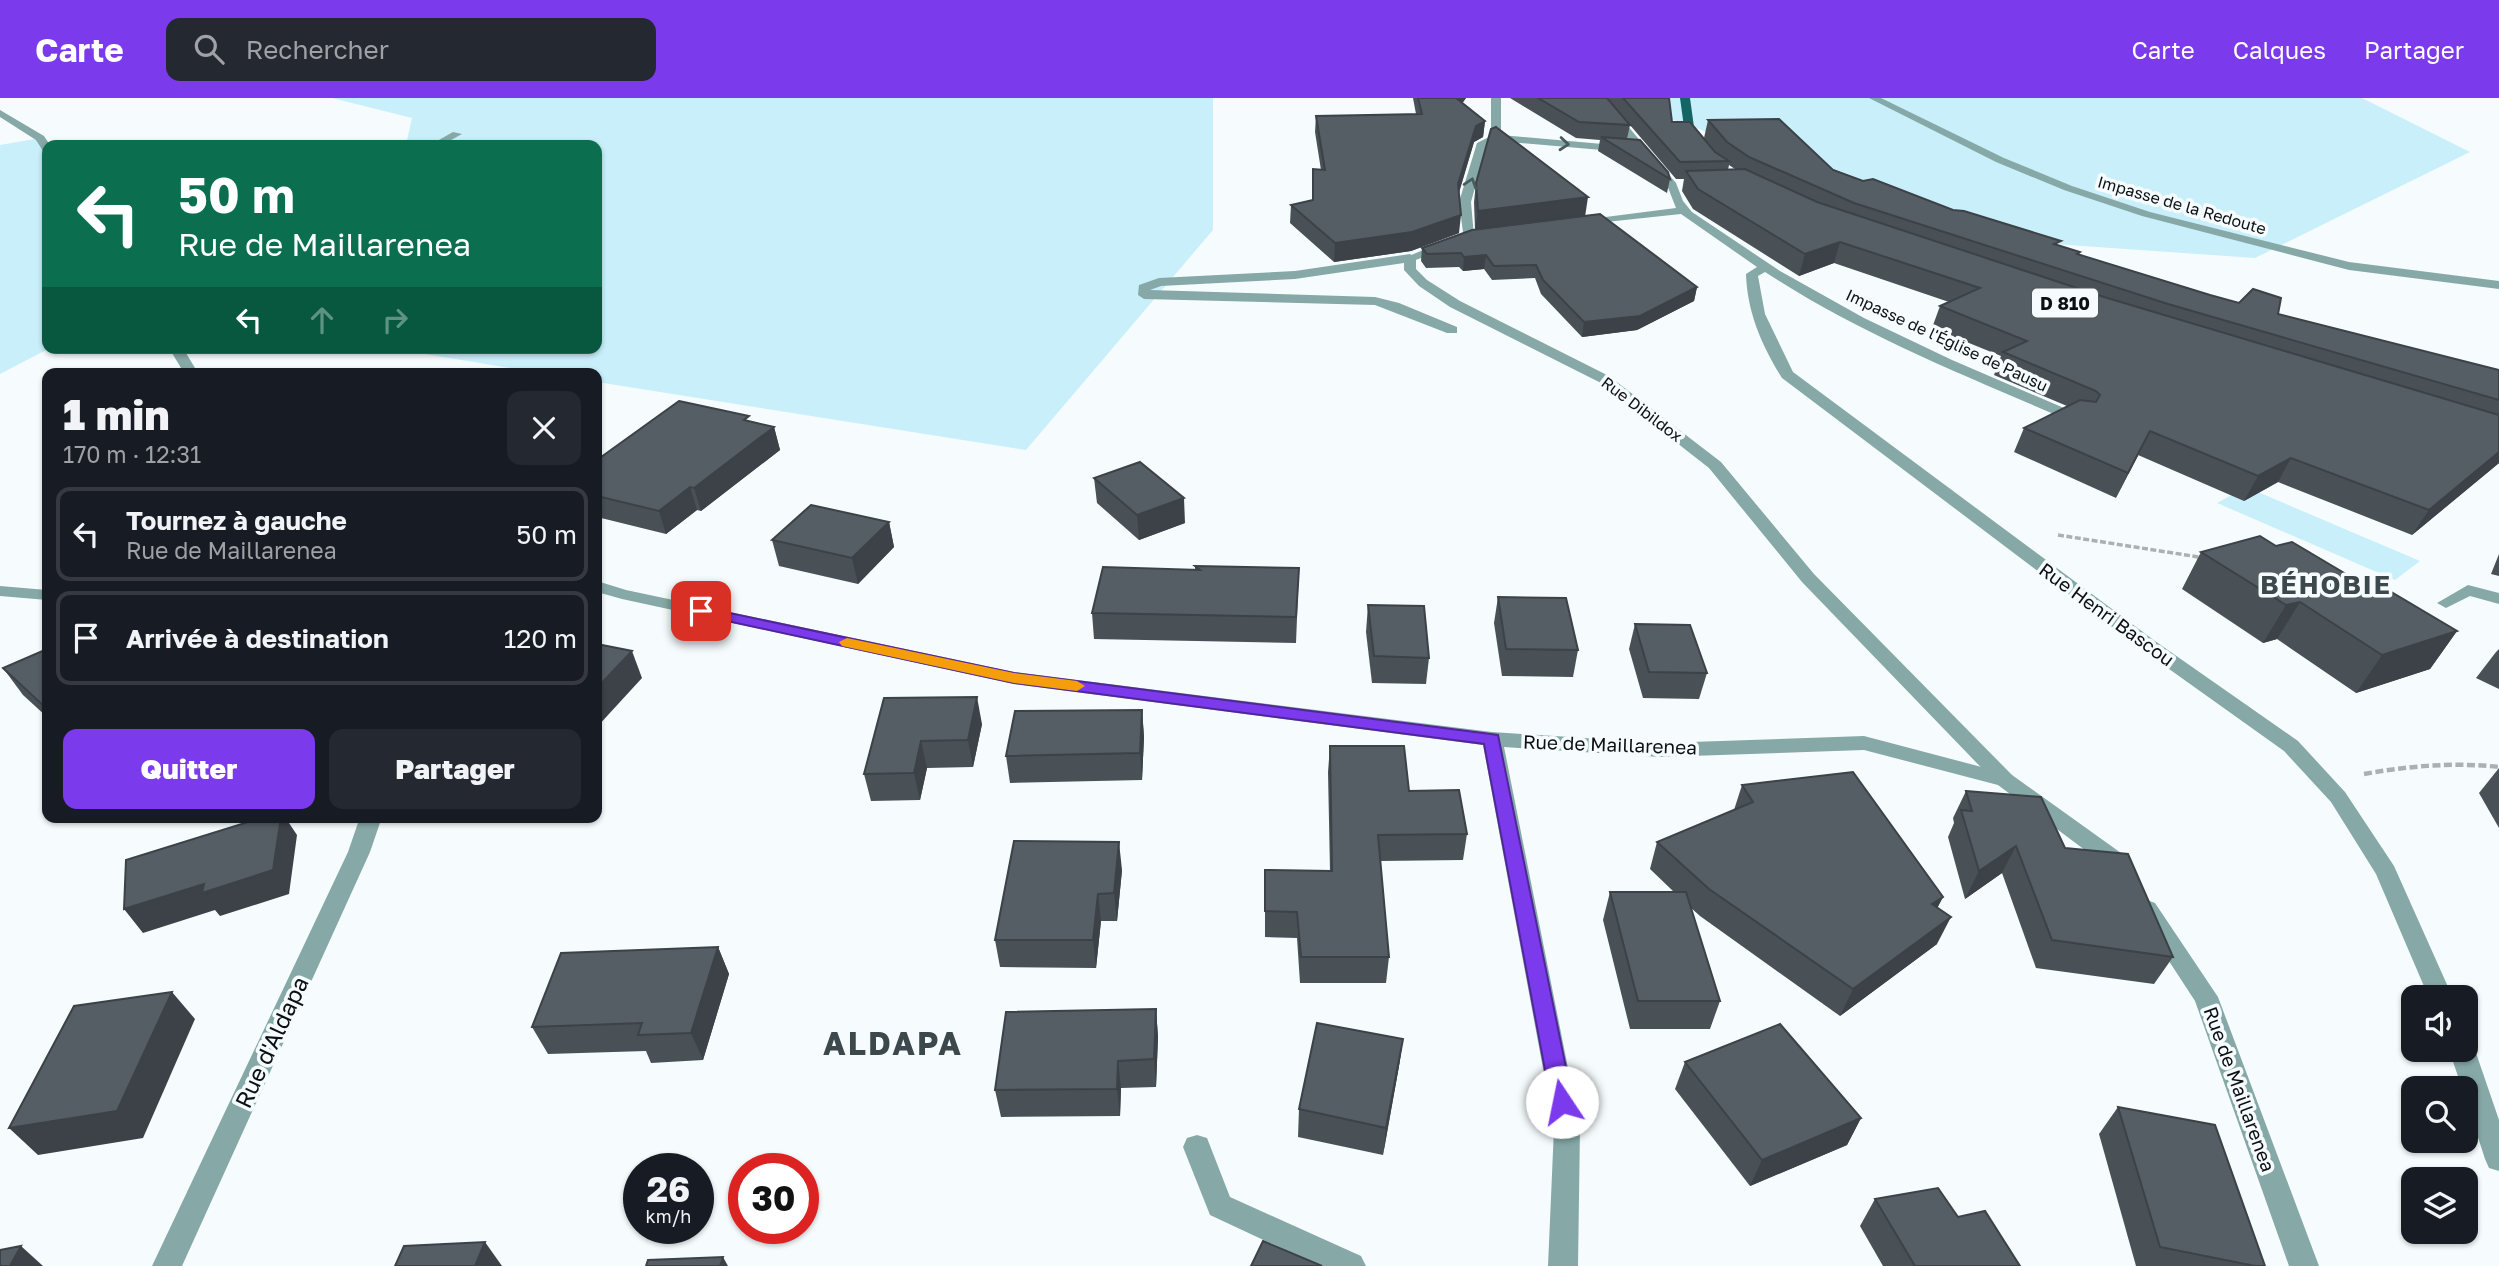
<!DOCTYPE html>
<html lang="fr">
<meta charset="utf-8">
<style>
:root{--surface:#171b24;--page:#242831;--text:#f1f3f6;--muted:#9ea1a6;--line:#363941;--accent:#7c3aed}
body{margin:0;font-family:"Golos Text",sans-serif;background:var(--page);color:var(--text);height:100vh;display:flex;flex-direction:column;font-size:26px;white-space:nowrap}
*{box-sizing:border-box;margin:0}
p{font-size:23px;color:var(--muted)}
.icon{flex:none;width:38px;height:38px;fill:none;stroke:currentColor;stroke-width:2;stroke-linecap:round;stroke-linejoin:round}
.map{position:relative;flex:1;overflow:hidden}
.drawer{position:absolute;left:42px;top:270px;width:560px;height:455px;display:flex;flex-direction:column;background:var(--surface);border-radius:14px;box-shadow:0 2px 5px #0004}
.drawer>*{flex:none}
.top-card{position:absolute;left:42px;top:42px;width:560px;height:214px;border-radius:14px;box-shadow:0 2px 5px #0004;background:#0b6e4f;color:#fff;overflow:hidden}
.fabs{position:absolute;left:2401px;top:887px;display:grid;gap:14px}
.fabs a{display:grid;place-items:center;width:77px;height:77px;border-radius:14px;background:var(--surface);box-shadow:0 2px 5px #0004;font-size:35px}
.speed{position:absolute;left:623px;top:1055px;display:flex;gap:14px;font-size:35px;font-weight:700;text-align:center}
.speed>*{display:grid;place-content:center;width:91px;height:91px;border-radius:50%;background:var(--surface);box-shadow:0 2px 5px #0004;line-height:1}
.speed small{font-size:18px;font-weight:400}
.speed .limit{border:10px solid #d22;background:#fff;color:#111}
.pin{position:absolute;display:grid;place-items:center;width:60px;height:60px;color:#fff;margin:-30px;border-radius:14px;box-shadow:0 4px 10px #0006}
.me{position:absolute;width:77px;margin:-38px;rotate:349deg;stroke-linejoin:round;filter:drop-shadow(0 0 5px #0008)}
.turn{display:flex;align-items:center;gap:24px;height:147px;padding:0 21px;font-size:32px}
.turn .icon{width:91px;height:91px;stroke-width:2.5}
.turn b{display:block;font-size:49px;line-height:60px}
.lanes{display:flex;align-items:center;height:66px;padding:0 21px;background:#0003;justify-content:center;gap:35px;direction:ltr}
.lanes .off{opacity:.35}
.round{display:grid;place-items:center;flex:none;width:74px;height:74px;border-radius:14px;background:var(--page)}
.overview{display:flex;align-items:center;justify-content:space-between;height:119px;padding:0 21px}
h1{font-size:42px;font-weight:800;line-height:52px}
.primary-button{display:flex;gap:14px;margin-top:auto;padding:14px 21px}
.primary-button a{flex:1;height:80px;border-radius:14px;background:var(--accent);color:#fff;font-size:28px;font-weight:800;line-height:80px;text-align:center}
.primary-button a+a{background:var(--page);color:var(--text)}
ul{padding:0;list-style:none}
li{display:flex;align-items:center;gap:21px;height:94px;margin:0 14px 10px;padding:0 7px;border:4px solid var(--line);border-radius:14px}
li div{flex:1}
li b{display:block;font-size:26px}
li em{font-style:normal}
header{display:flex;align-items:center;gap:42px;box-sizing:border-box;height:98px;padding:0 35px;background:var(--accent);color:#fff}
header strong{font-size:33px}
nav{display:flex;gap:38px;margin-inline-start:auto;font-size:24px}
.search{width:490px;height:63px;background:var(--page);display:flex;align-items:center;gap:18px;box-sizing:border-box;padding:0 24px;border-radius:14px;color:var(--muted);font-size:26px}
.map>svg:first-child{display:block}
</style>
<header>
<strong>Carte</strong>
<div class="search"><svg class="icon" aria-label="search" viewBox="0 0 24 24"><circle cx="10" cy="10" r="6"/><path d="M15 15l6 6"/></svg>Rechercher</div>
<nav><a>Carte</a><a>Calques</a><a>Partager</a></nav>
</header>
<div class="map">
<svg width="2499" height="1168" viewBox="0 0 2499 1168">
<rect width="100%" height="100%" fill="#f6fcfe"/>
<g fill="#c9effa">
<path d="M332,0H1213V132L1026,352L597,284V275H541L388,250H597V47H406L412,20Z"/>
<path d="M1612,0H2362L2470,54L2255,160L2012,143Z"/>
<path d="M40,40L47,51V250H50L0,276V47Z"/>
<path d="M2246,389L2420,463L2395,482L2217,405Z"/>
</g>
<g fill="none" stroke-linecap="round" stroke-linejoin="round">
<path stroke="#abb0b2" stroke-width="3.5" stroke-dasharray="6 2.5" stroke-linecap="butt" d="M2058,437L2205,460"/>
<path stroke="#abb0b2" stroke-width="4.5" stroke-dasharray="8 3.5" stroke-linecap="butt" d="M2364,676C2409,668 2453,664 2499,669"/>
<g fill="#86a9a8" fill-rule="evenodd">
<path d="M1410,156L1416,160V171L1427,182L1460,203L1609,278L1721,364L1814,476L2012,677L2015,682L2012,687L2005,689L1998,687L1802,484L1709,370L1599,284L1450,209L1419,188L1404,172V165L1295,181L1161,188L1150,192L1375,199L1399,205L1457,229V235H1447L1375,207L1144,201L1138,197L1139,187L1159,180L1295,173Z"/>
<path d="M2468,487L2499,495V506L2470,498L2446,510L2437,505Z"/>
<path d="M1197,1037L1207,1040L1230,1099L1361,1158L1366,1168H1319L1210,1117L1183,1049L1187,1040Z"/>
</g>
<g fill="#86a9a8" fill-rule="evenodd">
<path d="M1491,0H1501V37L1625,48L1630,51L1625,54L1497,43L1487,47L1471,104L1474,139L1464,142L1459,104L1477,45L1491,38Z"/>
<path d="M1594,0H1604L1676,85L1683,103L1692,114L1780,173L1864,220L1952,262L2085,319L2087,322L2085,325H2075C1970,280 1861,237 1765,174L1758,178L1765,216L1793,274L2155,543L2298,643L2345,694L2394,768L2453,900H2429L2376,776L2331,704L2284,653L2141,551L1782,280C1762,248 1747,214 1746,176L1757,169L1681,116L1578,127V123L1582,122L1676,110L1667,87Z"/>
<path d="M1869,0H1881L2004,60L2072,88L2150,114L2349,164L2499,183V191L2349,172L2142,118L2064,92L1996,64Z"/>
<path d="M0,12L44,38L50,47H47V54L43,53L36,42L0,19Z"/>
<path d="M453,34L462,36L442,47H430Z"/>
<path d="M1445,143L1449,144V150L1410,164L1404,160Z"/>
<path d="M169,250H183L198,275H184Z"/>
<path d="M597,483L626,492L1014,574L1492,634L1661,645L1864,638L2012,677L2121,755L2131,772L2128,778L2120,780L2112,778L2105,767L1998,687L1864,652L1661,659L1504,649L1580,1030L1578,1168H1548L1554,1030L1483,647L1014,586L622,501L597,494Z"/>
<path d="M0,488L47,492V502L0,498Z"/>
<path d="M360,719H382L370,754L182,1168H152L348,754Z"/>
<path d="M2147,802L2155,805L2218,899L2319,1168H2289L2195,903L2135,811L2139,805Z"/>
<path d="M2466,943L2471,944L2475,952L2499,1022V1073L2489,1070L2485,1061L2466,1002V990H2462L2449,952H2466Z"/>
</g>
<path fill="#146564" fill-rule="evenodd" d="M1680,0H1690L1694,29L1702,47L1701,49H1693L1684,29Z"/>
</g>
<g fill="#495157" fill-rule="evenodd">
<path d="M1413,0H1466L1462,5L1485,23L1483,39L1474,44L1459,95V135L1411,153L1334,164L1290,125L1291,107L1312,102L1313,71L1321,72L1315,34L1316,18L1416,16Z"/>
<path d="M1510,0H1669L1672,24L1704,40L1708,22L1863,83L1953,112L2060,148L2079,157L2210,197L2278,216L2499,272V365L2412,437L2278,384L2244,403L2138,357L2116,400L2014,354L2024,330L2067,308L1994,277L2001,258L1932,230L1940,208L1949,204L1834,165L1799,178L1693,111L1682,93L1684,81H1676L1630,27L1627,41L1670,81L1667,95L1598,53L1600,42L1576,40ZM1729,67L1735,71L1728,72Z"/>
<path d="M1476,85L1585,118L1697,189L1694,203L1637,232L1582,239L1541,196L1535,180L1492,182L1484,171L1463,173L1459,169L1426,170L1421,163L1422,150L1475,131L1474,104Z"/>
<path d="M751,323L774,329L780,352L701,413L697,412L666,436L597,419V362Z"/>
<path d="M1094,380L1185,425L1139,442L1097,405Z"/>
<path d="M889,424L894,449L858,486L779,468L772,442Z"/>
<path d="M2276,448L2378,495L2457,533L2430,571L2356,595L2277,541L2263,545L2182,491L2201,454Z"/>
<path d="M2499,456V478L2491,476Z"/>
<path d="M1195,468L1299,470L1296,545L1094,541L1092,515L1195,472Z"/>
<path d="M1498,499L1578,552L1573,579L1502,578L1494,525Z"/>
<path d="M1368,507L1429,560L1426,586L1372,585L1366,534Z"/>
<path d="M1635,526L1707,575L1699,601L1643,600L1629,551Z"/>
<path d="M47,551V619L23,597L3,570Z"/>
<path d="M2499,551V591L2476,580L2496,554Z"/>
<path d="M884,600L982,626L973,669L927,670L920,702L871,703L864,676Z"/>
<path d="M1142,612L1144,639L1142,682L1010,685L1006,658Z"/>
<path d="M1330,648L1409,693L1467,736L1463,762L1380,763L1389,859L1386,885H1300L1297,840L1265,839V772L1330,773L1328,674Z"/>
<path d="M2499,670V730L2479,695Z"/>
<path d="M1742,687L1943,799L1937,810V846L1840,918L1700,818L1690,809L1720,903L1710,931H1630L1603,822L1610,794H1674L1650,771L1657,744L1734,712Z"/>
<path d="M1966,693L2065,750L2173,859L2154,886L2036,870L2002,775L1965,801L1948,739L1954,725L1953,720Z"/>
<path d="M1122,772L1117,823H1101L1096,870L1000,869L995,842Z"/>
<path d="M718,849L729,876L703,962L651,965L646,953L548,956L532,929Z"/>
<path d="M1156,911L1158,939L1156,989L1121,990L1120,1018L1001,1019L995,992Z"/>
<path d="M1403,941L1399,968L1383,1057L1298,1039L1299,1011Z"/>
<path d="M1685,964L1861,1020L1847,1047L1750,1088L1675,991Z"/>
<path d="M2118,1009L2265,1168H2136L2099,1036Z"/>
<path d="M1875,1101L1958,1119L2020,1168H1883L1860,1128Z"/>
</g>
<g fill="#3c4247">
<path d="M1456,0H1466L1454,17Z"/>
<path d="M1485,23L1483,39L1474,44L1456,103L1458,86L1476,28Z"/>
<path d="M1588,99L1585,119L1475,132L1478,113Z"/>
<path d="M1461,117L1459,135L1411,153L1334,164L1335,145Z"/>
<path d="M1840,144L1834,165L1799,178L1805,156Z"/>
<path d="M1486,157L1484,171L1463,173L1464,159Z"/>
<path d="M1697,189L1694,203L1637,232L1582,239L1584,224Z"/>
<path d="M774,329L780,352L701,413L694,390Z"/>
<path d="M2150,333L2138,357L2116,400L2128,375Z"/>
<path d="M2499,354V365L2412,437L2429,412Z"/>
<path d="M2291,360L2278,384L2244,403L2258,378Z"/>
<path d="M690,389L697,412L666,436L659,413Z"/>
<path d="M1184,400L1185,425L1139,442L1137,417Z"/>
<path d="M889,424L894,449L858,486L852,460Z"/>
<path d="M2300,504L2277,541L2263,545L2286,507Z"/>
<path d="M2457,533L2430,571L2356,595L2382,557Z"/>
<path d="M632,553L642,580L597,629V590Z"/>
<path d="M977,599L982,626L973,669L968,642Z"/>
<path d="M1142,612L1144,639L1142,682L1140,655Z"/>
<path d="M921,643L927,670L920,702L914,675Z"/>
<path d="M281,719H285L297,737L289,796L220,818L215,812L143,835L124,811Z"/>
<path d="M1119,744L1122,772L1117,823L1114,795Z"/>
<path d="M2016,748L2002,775L1965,801L1979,773Z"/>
<path d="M1098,796L1101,823L1096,870L1093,842Z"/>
<path d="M1943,799L1929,826L1932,806Z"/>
<path d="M1951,819L1937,846L1840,918L1853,891Z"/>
<path d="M718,849L729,876L703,962L691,935Z"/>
<path d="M172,894L195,921L143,1040L38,1057L9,1030Z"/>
<path d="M1156,911L1158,939L1156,989L1154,961Z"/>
<path d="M1403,941L1399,968L1383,1057L1386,1030Z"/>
<path d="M1118,963L1121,990L1120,1018L1117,991Z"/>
<path d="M1861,1020L1847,1047L1750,1088L1762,1062Z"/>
<path d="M485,1144L502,1168H475Z"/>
<path d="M21,1148L43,1168H10Z"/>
<path d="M723,1159L728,1168H720Z"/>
</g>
<g fill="#555e65" stroke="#3c4247" stroke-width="2">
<path d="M1418,0H1456L1485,23L1476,28L1458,86L1461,117L1412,134L1335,145L1291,107L1313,102V71L1325,72L1316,18L1422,16Z"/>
<path d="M1538,0H1607L1630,27L1579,24Z"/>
<path d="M1623,0H1669L1672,24H1690L1715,54L1729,63L1680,64Z"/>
<path d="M1779,21L1833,72L1863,83L1873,81L1953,112L1964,113L2061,143L2054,146L2080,154L2077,156L2210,197L2239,205L2253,191L2281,200L2278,216L2499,272V302L2168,206L1854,105L1749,59L1727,44L1708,22Z"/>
<path d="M1496,29L1588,99L1478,113L1476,85L1491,31Z"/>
<path d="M1601,39L1640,42L1668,74L1670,81Z"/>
<path d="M1745,71L1817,104L2104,199L2499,317V354L2429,412L2291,360L2258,378L2150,333L2128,375L2024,330L2080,302L2096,304L2100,297L2096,293L2003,254L2027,243L1940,208L1980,190L1840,144L1805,156L1698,91L1686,73Z"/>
<path d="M1600,116L1697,189L1640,218L1584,224L1543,182L1536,167L1494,168L1486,157L1464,159L1461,155L1427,156L1422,150L1472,132Z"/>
<path d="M679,303L749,318L744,322L774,329L694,390L690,389L659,413L597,398V362Z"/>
<path d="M1140,364L1184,400L1137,417L1094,380Z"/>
<path d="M811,407L889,424L852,460L772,442Z"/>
<path d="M2260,438L2276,448L2292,444L2378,495L2388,492L2457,533L2382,557L2300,504L2286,507L2201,454Z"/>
<path d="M1195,468L1299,470L1296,519L1092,515L1103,469L1200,472Z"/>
<path d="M1498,499L1566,500L1578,552L1506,551Z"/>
<path d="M1368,507L1424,508L1429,560L1374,558Z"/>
<path d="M1635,526L1690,527L1707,575L1649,574Z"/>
<path d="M597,546L632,553L597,590Z"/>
<path d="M47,551V611L3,570Z"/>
<path d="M977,599L968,642L921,643L914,675L864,676L884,600Z"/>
<path d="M1142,612L1140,655L1006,658L1015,613Z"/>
<path d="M1330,648H1404L1409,693L1459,692L1467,736L1378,737L1389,859H1301L1297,814L1265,813V772L1332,773Z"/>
<path d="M1853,674L1943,799L1932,806L1951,819L1853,891L1709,791L1657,744L1753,704L1742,687Z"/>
<path d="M1966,693L2041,699L2065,750L2128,756L2173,859L2052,842L2016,748L1979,773L1961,712L1972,713Z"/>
<path d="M264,719H281L273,772L202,795L204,786L124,811L126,762Z"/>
<path d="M1014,743L1119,744L1114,795L1098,796L1093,842H995Z"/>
<path d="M1610,794H1686L1720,903H1638Z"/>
<path d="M718,849L691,935L638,937L642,925L532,929L561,855Z"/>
<path d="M172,894L117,1013L9,1030L74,908Z"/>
<path d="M1156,911L1154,961L1118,963L1117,991L995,992L1006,914Z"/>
<path d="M1317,925L1403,941L1386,1030L1299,1011Z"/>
<path d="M1780,926L1861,1020L1762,1062L1685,964Z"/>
<path d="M2118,1009L2215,1027L2265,1168H2255L2160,1149Z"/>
<path d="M1938,1090L1958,1119L1985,1113L2020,1168H1915L1875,1101Z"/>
<path d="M1263,1143L1322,1168H1251Z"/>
<path d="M485,1144L475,1168H395L404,1148Z"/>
<path d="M21,1148L10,1168H0V1152Z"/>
<path d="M723,1159L720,1168H646L648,1162Z"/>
</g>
<defs><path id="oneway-chevron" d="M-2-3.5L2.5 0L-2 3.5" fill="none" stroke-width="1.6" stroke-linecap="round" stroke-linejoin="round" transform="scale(1.75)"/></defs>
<g stroke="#495c5d">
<use href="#oneway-chevron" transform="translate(1564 46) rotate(5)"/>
<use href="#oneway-chevron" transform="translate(1471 85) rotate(-72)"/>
</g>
<path fill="#7c3aed" stroke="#51269a" stroke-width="2" d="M701,509L1014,575L1498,637L1573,1004L1569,1010L1562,1013L1554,1010L1551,1004L1484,646L1014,585L695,516L693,513L695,510Z"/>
<path fill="#f59e0b" d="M847,540L1014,575L1077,583L1085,588L1077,593L1014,585L842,548L839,544Z"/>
<g text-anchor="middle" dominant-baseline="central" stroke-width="7" stroke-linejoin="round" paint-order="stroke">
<g font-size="16" fill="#0c1012" stroke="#f6fcfe">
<text transform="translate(2182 107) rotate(16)">Impasse de la Redoute</text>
<text transform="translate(1947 242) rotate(25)">Impasse de l'Église de Pausu</text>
<text transform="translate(1642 311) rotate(37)">Rue Dibildox</text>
</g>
<rect fill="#f6fcfe" stroke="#525759" stroke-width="2" x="2032" y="190.5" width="66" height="29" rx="5"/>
<g font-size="18" font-weight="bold" fill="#0c1012">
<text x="2065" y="205">D 810</text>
</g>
<g font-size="19" fill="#0c1012" stroke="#f6fcfe">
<text transform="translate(2107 516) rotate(36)">Rue Henri Bascou</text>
<text transform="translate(1610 646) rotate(2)">Rue de Maillarenea</text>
<text transform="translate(2240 991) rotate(70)">Rue de Maillarenea</text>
</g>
<g font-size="23" fill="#0c1012" stroke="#f6fcfe">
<text transform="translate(271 944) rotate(-65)">Rue d'Aldapa</text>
</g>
<g font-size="26" font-weight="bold" letter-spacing="2" fill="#3c484b" stroke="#f6fcfe">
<text x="2326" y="486">BÉHOBIE</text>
</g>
<g font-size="32" font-weight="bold" letter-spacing="2" fill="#3c484b" stroke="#f6fcfe">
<text x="893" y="945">ALDAPA</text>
</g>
</g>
</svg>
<div class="fabs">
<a><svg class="icon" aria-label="sound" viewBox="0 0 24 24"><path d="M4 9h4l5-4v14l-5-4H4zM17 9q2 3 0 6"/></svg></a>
<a><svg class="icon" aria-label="search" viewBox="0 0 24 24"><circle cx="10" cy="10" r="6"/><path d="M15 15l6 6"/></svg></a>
<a><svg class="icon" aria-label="layers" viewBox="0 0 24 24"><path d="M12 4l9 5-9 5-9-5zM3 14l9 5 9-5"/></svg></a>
</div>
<div class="speed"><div>26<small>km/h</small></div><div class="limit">30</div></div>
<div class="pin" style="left:701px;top:513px;background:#d93025"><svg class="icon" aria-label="arrive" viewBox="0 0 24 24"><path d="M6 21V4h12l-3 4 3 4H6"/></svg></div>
<svg class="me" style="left:1562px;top:1004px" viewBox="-20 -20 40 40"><circle r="19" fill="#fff"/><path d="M0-13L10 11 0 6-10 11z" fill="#7c3aed"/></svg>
<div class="top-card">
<div class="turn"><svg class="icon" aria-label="left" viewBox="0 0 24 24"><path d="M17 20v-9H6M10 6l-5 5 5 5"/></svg><div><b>50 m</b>Rue de Maillarenea</div></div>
<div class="lanes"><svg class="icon" aria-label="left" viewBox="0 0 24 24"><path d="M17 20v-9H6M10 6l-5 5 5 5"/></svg><svg class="icon off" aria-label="ahead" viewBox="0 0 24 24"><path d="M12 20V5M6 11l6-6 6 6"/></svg><svg class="icon off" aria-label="right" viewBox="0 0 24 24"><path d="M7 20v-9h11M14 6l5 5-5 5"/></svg></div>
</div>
<section class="drawer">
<div class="overview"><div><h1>1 min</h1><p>170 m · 12:31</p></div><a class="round"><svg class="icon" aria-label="close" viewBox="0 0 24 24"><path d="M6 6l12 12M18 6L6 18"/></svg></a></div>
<ul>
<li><svg class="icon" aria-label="left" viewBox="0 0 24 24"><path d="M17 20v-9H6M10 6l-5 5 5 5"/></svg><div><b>Tournez à gauche</b><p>Rue de Maillarenea</p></div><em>50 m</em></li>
<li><svg class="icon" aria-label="arrive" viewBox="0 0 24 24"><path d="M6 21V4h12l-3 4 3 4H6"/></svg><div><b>Arrivée à destination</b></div><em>120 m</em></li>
</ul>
<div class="primary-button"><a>Quitter</a><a>Partager</a></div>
</section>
</div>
